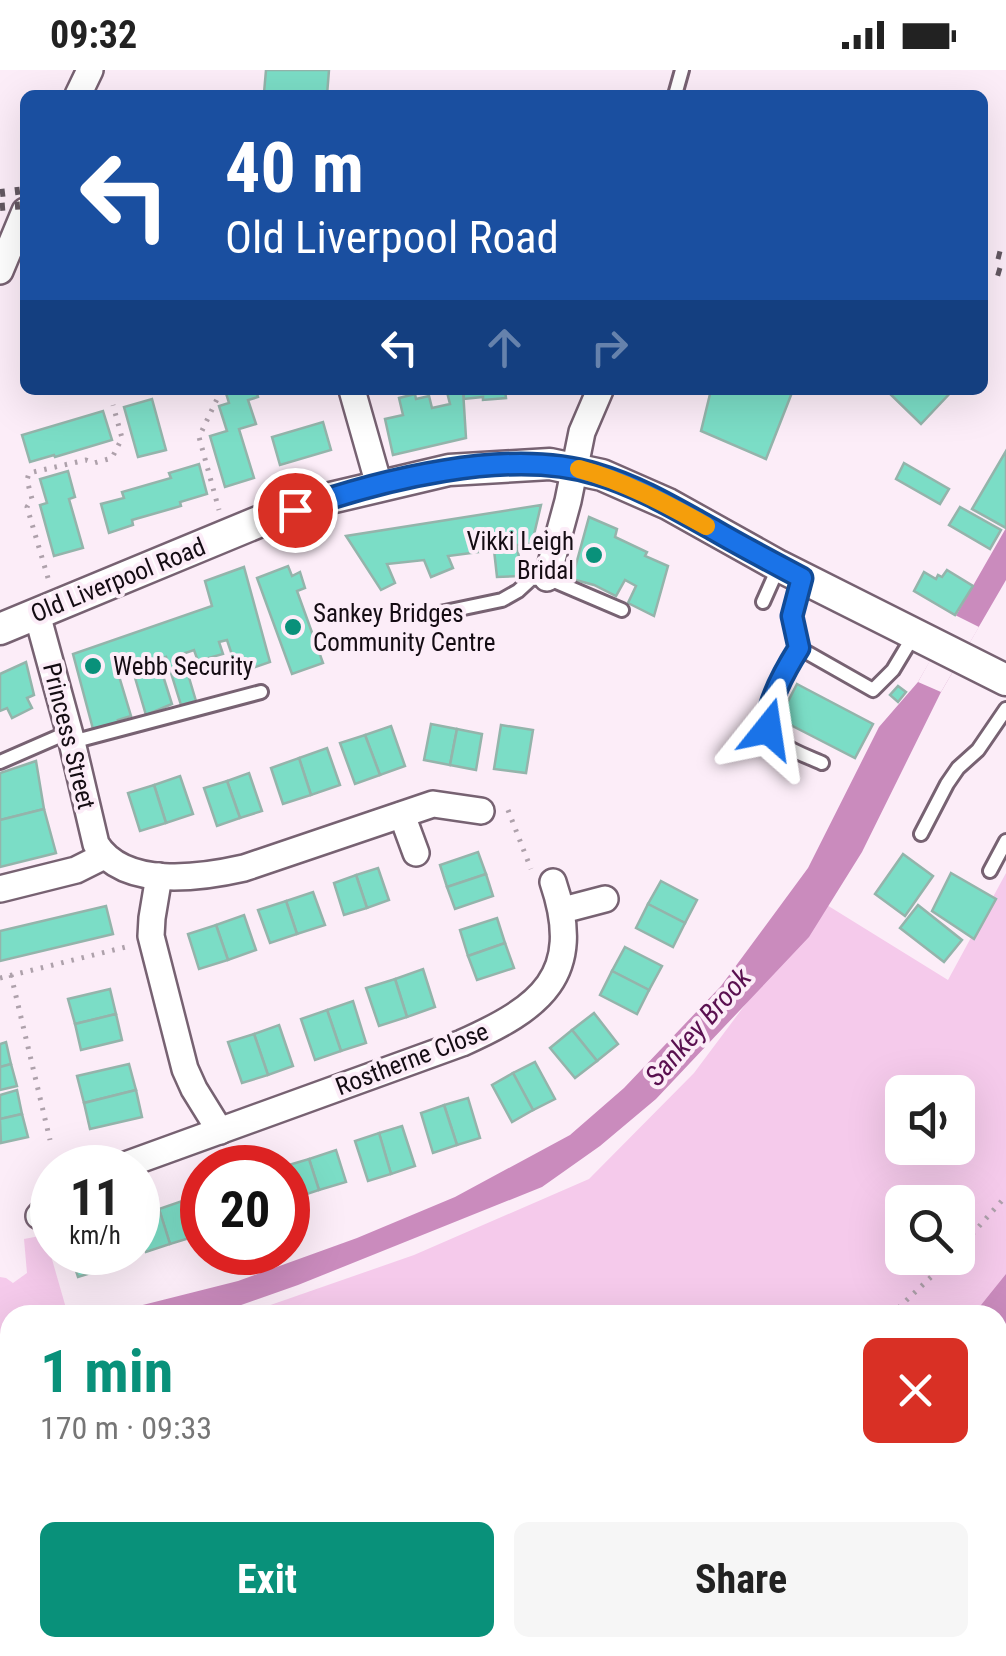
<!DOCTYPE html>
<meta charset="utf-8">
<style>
:root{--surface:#fff;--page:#f6f6f6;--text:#222;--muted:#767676;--accent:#09917a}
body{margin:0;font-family:"Roboto Condensed",sans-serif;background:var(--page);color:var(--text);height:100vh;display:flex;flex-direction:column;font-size:38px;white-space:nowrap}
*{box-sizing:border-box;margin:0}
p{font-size:32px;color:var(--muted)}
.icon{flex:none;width:55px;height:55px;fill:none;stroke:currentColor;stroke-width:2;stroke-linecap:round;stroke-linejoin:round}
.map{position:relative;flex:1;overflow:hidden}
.drawer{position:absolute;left:0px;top:1235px;width:1008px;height:352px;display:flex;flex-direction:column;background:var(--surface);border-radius:30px 30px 0 0;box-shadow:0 10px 40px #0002}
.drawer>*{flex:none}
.hud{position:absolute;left:20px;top:20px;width:968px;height:305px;border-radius:15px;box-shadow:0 10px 40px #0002;background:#1a4fa0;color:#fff;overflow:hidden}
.fabs{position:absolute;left:885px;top:1005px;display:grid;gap:20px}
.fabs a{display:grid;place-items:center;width:90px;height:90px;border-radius:15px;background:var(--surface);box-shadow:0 10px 40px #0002;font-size:50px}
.speed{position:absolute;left:30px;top:1075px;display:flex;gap:20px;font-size:50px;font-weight:700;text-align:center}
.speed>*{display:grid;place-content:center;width:130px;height:130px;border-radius:50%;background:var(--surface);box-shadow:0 10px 40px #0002;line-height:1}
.speed small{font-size:25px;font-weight:400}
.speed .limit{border:15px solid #d22;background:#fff;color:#111}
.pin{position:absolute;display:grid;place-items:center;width:85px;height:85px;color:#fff;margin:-42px;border:5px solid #fff;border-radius:50%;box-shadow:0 2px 10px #0007}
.me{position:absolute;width:110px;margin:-55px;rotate:15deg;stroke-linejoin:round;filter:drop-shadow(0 0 8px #0008)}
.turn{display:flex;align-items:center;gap:35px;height:210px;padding:0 40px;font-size:45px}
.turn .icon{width:130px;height:130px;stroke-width:2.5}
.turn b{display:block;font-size:70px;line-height:85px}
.lanes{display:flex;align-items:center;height:95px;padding:0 40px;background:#0003;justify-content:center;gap:50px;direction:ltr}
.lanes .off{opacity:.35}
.round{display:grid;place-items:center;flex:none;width:105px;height:105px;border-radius:15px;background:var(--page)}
.head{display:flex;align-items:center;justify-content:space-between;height:170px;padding:0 40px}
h1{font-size:60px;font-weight:700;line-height:75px;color:var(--accent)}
.primary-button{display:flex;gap:20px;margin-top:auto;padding:20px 40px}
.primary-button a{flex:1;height:115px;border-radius:15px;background:var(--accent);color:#fff;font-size:40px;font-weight:700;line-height:115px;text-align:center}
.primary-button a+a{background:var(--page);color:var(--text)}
.status{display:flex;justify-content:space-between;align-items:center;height:70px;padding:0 50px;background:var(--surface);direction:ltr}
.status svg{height:28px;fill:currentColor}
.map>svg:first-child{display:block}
</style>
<div class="status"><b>09:32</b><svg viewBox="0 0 49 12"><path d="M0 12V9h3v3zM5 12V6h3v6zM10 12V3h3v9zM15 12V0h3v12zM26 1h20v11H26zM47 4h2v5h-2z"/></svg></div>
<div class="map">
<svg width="1006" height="1586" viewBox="0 0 1006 1586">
<rect width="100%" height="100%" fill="#fcedf8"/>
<g fill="#f5caeb" fill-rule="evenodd">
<path d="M1006,803V1500L998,1506V1245H242L414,1185L589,1109L694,1003L822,832L948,910ZM902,1022H958V1078H902ZM902,1132H958V1188H902Z"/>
<path d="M45,1165L68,1245H10V1272L0,1273V1207L6,1208L13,1213L27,1203L24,1169Z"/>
<path d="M0,1303H10V1578H916L899,1586H0Z"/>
</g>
<g fill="#ca8bbd">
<path d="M1006,458V510L941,622L862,782L809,867L656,1029L600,1076L542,1117L298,1215L213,1245H103L238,1211L357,1168L455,1127L570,1065L624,1018L721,916L808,798L879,657L918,612Z"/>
<path d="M1006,1204V1313L998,1325V1245H973Z"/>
<path d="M194,1578H442L410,1586H162Z"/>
</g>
<path fill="#fcedf8" d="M955,545L979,557L941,622L918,612Z"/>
<g fill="#7bddc6" stroke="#94b4ab" stroke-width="2.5">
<path d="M266,0H329L327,25L264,23Z"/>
<path d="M225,320H256L258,327L248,330L256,354L239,359L254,408L225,417L210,366L227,361L219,336L229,333Z"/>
<path d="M463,320H505L506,328L483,330V327L464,329Z"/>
<path d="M463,320L466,368L393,385L385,349L403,345L399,328L415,324L416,329L429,326L432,338L450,334L447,322Z"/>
<path d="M711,320H793L766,389L701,361Z"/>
<path d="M886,320H953L921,354Z"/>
<path d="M152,329L166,380L138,387L124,337Z"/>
<path d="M103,341L112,370L55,387L54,385L30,392L22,365Z"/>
<path d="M323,352L331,380L280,395L272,367Z"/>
<path d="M1006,381V458L972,439Z"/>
<path d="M904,393L949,419L940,434L896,409Z"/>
<path d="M199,394L207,424L180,432L181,436L132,450L133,455L109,463L101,434L124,428L122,422L171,408L169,403Z"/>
<path d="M68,401L75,427L69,429L83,478L54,486L40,435L47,433L40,409Z"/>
<path d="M541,435L532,473L517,475L520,494L525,493L521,506L497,507L494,480L448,486L453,498L431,507L424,490L387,494L395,513L381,520L346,466Z"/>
<path d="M960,437L1001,460L990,479L949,455Z"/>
<path d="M589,447L617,459L615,467L647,482L645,486L668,496L654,546L628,533L636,516L625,510L616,526L594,515L572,509Z"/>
<path d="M288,496L292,506L300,502L305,518L297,521L323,593L292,604L257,508Z"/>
<path d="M244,497L270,592L238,603L227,570L219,572L223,584L198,591L194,580L182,584L196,631L181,635L166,587L158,590L172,634L146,645L133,601L119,606L131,646L118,650L119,652L93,659L73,584L212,536L205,511Z"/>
<path d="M947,500L973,516L955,545L914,521L924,502L936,509L938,505L942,507Z"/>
<path d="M26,592L34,625L27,628L32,638L12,648L7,638L0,641V604Z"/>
<path d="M797,614L873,654L855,688L779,649Z"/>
<path d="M898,616L906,622L898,632L890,625Z"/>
<path d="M431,654L457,659L450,695L424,690Z"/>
<path d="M501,655L533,660L526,703L494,699Z"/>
<path d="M391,656L405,696L380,705L365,665Z"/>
<path d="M457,659L482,664L476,700L450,695Z"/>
<path d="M365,665L380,705L355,714L340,673Z"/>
<path d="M327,678L340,715L311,725L299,688Z"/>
<path d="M299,688L311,725L283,734L271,698Z"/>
<path d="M36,691L44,739L0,750V703Z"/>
<path d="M249,703L262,741L240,748L227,711Z"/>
<path d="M180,706L193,744L166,753L154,715Z"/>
<path d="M227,711L240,748L217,756L204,718Z"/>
<path d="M154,715L166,753L140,761L128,723Z"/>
<path d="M44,739L56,783L0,797V750Z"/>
<path d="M478,782L486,804L447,817L440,795Z"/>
<path d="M903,784L933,806L905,846L875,824Z"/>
<path d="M378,798L389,830L367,838L356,805Z"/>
<path d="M951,803L996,829L974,869L932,841Z"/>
<path d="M486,804L493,826L455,839L447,817Z"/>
<path d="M356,805L367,838L344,845L334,813Z"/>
<path d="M661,811L697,830L685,853L648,834Z"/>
<path d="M313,822L325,855L297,864L286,831Z"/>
<path d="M286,831L297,864L270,873L258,840Z"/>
<path d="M648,834L685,853L673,877L636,858Z"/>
<path d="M918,835L962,870L944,892L900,858Z"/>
<path d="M106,836L113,864L0,891V861Z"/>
<path d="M244,845L256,880L228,890L216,855Z"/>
<path d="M497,848L505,873L468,886L460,860Z"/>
<path d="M216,855L228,890L199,899L188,864Z"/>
<path d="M505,873L514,898L477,910L468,886Z"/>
<path d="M625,877L662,896L649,920L612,901Z"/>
<path d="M423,899L435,937L407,947L395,909Z"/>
<path d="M612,901L649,920L637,944L600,925Z"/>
<path d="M395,909L407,947L379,956L366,918Z"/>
<path d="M110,919L116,944L75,954L68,929Z"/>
<path d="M353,931L366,973L341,981L327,940Z"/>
<path d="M327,940L341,981L315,990L301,949Z"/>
<path d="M594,943L618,974L597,991L572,960Z"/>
<path d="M116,944L122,970L81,980L75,954Z"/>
<path d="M279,955L293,996L268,1005L254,964Z"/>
<path d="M572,960L597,991L575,1008L550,978Z"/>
<path d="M254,964L268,1005L242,1013L228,972Z"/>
<path d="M6,972L11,994L0,997V974Z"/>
<path d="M535,992L555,1029L533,1040L513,1003Z"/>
<path d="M11,994L17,1016L0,1020V997Z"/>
<path d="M129,994L136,1020L84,1033L77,1006Z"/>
<path d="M513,1003L533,1040L512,1052L492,1015Z"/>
<path d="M17,1020L22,1044L0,1049V1025Z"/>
<path d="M136,1020L142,1047L90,1059L84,1033Z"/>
<path d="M468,1028L480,1068L457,1075L444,1035Z"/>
<path d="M444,1035L457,1075L433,1083L421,1043Z"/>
<path d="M22,1044L28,1067L1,1073L0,1049Z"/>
<path d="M402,1056L415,1096L391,1104L379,1063Z"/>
<path d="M379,1063L391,1104L368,1111L355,1071Z"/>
<path d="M336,1080L346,1112L319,1120L309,1089Z"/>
<path d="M309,1089L319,1120L292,1129L288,1114V1098L282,1097Z"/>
<path d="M182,1131L193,1167L170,1174L159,1139Z"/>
<path d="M159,1139L170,1174L146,1182L138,1153V1145Z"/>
<path d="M70,1182H96L101,1200L78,1207Z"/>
<path d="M96,1182H121L124,1192L101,1200Z"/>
</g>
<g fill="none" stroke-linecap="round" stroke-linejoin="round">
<g stroke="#776272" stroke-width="18">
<g id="service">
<path d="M675,25L682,0"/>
<path d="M802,508L792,546L799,578L788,595L766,651C773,676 800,683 822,693"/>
<path d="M763,532L779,496"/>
<path d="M440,543L502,530L518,521L531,509L547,508L622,540"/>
<path d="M799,578L873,620L893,600L914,565"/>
<path d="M72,672L261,622"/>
<path d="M0,692L69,662"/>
<path d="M921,764L947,714L958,698L978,680L1006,639"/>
<path d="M990,801L1006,771"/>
</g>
</g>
<g stroke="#776272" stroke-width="30">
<g id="minor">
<path d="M78,25L90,0"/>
<path d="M0,201L25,141"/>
<path d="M352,320L379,415"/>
<path d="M547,508L568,431L582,362L600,320"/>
<path d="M37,544L72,672L96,774C124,819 200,808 244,798L433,734L481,741"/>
<path d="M402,745L416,783"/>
<path d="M159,806L152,848L151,866L185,999L194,1019L220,1061"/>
<path d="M0,819L76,800L104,786"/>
<path d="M563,840L605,829"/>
<path d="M117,1098L462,973C540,938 585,906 553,812"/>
<path d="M39,1146L52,1131"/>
</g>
</g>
<g stroke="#776272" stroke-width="35">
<path id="tertiary" d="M0,559L263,450L326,429L449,400L550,394L602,405L668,434L779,496L1006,610"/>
</g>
<g stroke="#aea1ab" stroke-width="5" stroke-dasharray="2.5 8" stroke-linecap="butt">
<path d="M216,320L218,327L199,367L219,440"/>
<path d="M48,508L27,437L32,429L27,410L29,403L86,390L94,393L112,388L122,368L113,335"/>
<path d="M508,740L531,799"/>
<path d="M11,905L50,1070"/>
<path d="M0,908L130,876"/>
<path d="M958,1180L1006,1126"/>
<path d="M891,1245L951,1188"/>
<path d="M998,1488L1006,1485"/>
<path d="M0,1504L10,1498"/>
<path d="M974,1578L987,1586"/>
<path d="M779,1586L796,1578"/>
</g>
<use href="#service" stroke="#fff" stroke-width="12"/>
<use href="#minor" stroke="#fff" stroke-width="25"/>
<use href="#tertiary" stroke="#fff" stroke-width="30"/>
<g stroke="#635861" stroke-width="8" stroke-dasharray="5 10" stroke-linecap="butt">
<path d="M0,123L25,120"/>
<path d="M0,137L25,135"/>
<path d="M982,181L1006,187"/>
<path d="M982,197L1006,204"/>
</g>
</g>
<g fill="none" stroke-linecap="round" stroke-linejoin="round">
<g stroke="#114b97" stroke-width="25">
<path id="route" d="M295,440C380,410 509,377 596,404C638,416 676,439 714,460C743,477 772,492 802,508L792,546L799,578C787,597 764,637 768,659"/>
</g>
<use href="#route" stroke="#1a73e8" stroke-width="18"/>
<path stroke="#f59e0b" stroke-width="18" d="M579,399C624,411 665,433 706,456"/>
</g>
<g fill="#09917a" stroke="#fcedf8" stroke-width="4">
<circle cx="594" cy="485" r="10"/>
<circle cx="293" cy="557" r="10"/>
<circle cx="93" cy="596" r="10"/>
</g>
<g text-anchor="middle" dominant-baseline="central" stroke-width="8" stroke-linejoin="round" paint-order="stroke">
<g font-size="25" fill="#140c13" stroke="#fcedf8" text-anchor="start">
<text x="574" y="471" text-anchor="end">Vikki Leigh<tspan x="574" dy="29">Bridal</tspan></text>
<text x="313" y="543">Sankey Bridges<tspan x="313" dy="29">Community Centre</tspan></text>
<text x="113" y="596">Webb Security</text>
</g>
<g font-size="25" fill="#140c13" stroke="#fcedf8">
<text transform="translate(118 510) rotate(-22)">Old Liverpool Road</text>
<text transform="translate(69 666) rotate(76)">Princess Street</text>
<text transform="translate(412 989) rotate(-21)">Rostherne Close</text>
</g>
<g font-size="28" font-style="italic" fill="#5a1050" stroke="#fcedf8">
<text transform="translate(698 957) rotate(-49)">Sankey Brook</text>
</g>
</g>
</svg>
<div class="fabs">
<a><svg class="icon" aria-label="sound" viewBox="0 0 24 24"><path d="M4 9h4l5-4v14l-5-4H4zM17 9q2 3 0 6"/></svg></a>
<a><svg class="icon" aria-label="search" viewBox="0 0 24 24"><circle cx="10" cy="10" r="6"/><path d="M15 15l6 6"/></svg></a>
</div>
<div class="speed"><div>11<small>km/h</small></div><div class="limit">20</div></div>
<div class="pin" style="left:295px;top:440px;background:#d93025"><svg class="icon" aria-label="arrive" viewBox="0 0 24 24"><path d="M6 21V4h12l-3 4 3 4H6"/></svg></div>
<svg class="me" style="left:768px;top:659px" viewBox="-20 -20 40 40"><path d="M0-17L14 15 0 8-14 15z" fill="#1a73e8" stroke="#fff" stroke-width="4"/></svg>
<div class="hud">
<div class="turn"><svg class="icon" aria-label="left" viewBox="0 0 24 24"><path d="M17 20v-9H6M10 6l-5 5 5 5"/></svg><div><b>40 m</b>Old Liverpool Road</div></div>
<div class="lanes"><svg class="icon" aria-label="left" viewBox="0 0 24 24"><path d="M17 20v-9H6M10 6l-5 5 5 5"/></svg><svg class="icon off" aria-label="ahead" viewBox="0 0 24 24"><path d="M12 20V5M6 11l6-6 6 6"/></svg><svg class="icon off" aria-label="right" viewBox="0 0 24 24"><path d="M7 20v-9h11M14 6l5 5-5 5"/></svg></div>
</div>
<section class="drawer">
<div class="head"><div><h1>1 min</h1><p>170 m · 09:33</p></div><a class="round" style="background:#d93025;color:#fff"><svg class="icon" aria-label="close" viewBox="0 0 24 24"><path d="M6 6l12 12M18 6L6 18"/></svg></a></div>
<div class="primary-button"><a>Exit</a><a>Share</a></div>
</section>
</div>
